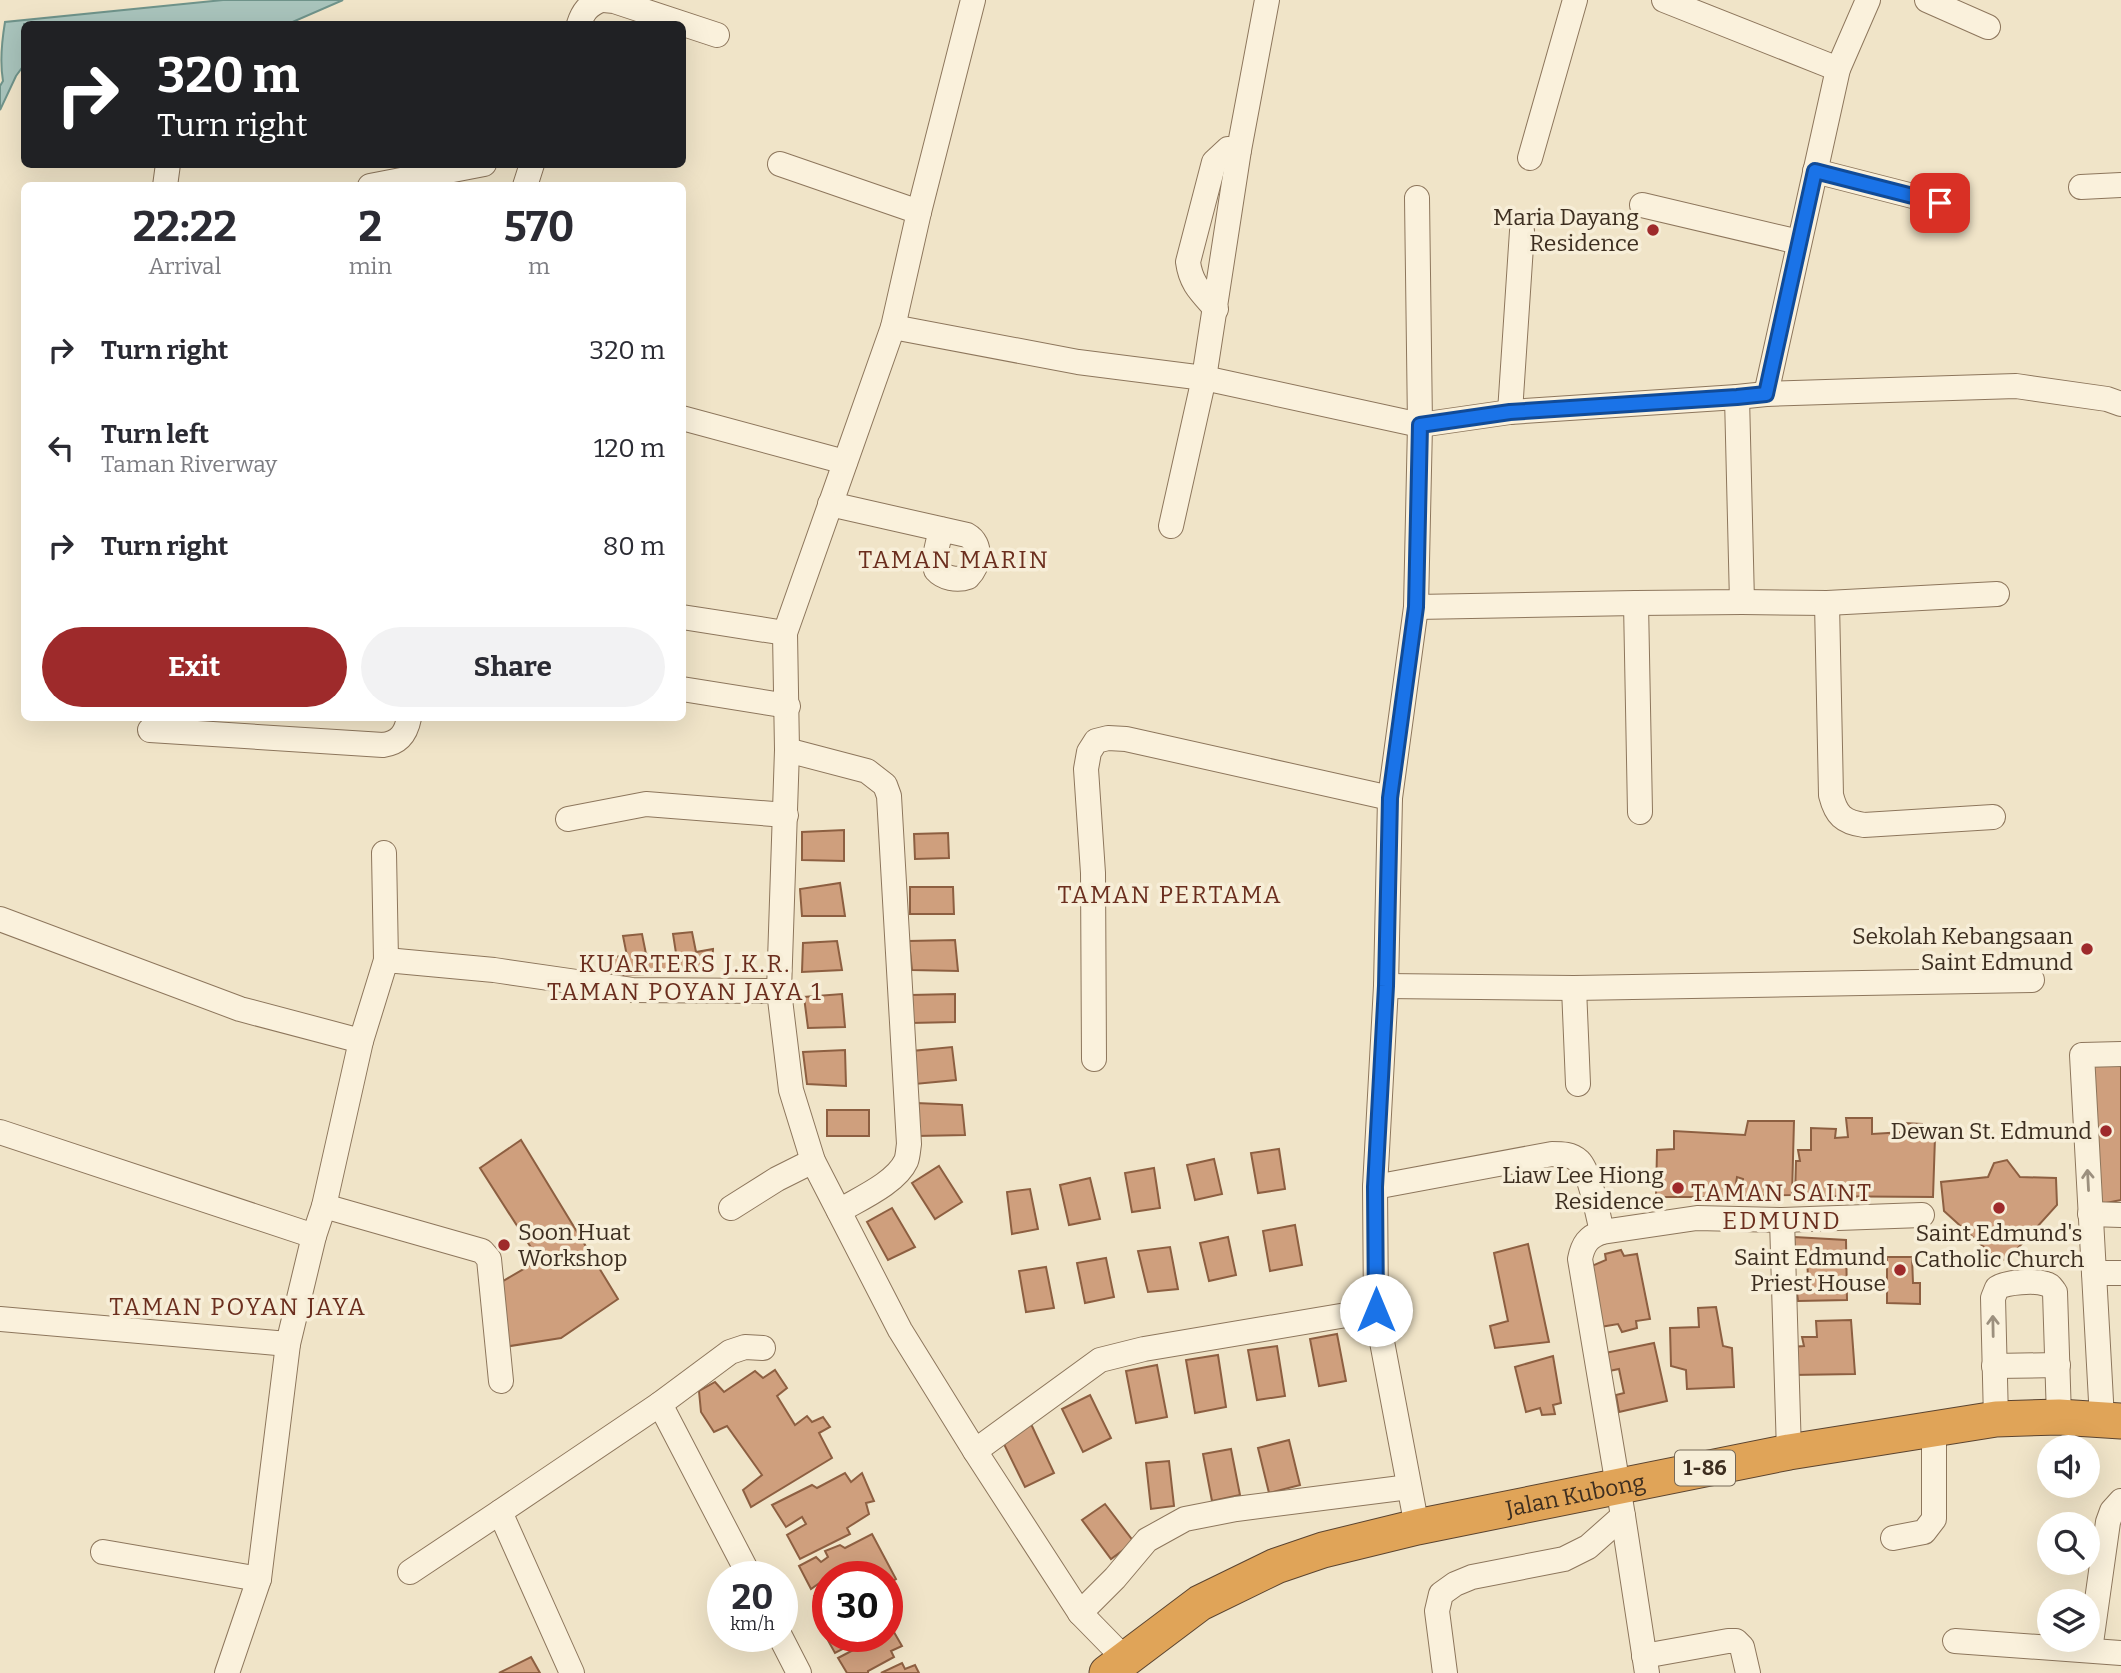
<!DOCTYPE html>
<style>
:root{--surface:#fff;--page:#f2f2f3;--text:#2b2b33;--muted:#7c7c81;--accent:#9e2a2b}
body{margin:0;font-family:Bitter,serif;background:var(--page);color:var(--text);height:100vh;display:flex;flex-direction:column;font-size:26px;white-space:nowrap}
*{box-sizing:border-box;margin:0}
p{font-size:23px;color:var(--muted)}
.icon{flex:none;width:38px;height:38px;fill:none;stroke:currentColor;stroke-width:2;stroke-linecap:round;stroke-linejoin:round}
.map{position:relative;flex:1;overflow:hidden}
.side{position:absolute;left:21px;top:182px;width:665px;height:539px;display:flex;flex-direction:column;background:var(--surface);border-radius:10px;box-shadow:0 7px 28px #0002}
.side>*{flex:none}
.guide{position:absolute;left:21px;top:21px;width:665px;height:147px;border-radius:10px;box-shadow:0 7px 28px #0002;background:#202124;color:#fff;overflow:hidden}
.buttons{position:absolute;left:2037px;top:1435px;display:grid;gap:14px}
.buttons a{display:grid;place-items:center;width:63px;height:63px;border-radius:50%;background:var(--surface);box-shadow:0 7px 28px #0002;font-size:35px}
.speed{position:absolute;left:707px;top:1561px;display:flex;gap:14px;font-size:35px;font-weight:700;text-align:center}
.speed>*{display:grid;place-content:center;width:91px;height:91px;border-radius:50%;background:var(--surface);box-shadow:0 7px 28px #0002;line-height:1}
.speed small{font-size:18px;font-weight:400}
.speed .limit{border:10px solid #d22;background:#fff;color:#111}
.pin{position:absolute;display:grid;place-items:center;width:60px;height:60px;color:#fff;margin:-30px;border-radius:14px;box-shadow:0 4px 10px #0006}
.me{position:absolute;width:77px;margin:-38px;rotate:0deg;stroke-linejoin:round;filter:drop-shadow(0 0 5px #0008)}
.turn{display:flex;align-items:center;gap:24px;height:147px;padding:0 21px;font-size:32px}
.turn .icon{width:91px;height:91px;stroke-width:2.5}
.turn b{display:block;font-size:49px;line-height:60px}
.eta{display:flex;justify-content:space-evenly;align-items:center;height:119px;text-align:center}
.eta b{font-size:42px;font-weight:700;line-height:49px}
.primary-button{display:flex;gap:14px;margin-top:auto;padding:14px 21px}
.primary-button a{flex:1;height:80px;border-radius:42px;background:var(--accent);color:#fff;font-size:28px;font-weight:700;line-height:80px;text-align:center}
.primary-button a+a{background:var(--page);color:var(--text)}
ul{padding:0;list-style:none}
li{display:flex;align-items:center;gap:21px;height:98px;padding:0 21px}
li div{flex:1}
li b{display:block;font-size:26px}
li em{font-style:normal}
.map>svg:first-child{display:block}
</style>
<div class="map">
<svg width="2121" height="1673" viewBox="0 0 2121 1673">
<rect width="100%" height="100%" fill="#f0e4c8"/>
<path fill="#a9c4bc" stroke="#6f938a" stroke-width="2" d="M223,0H343L288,24H24V65L16,76L0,110V86L3,81C0,64 2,40 5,22Z"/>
<g fill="#cf9f7d" stroke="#8d5f41" stroke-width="2">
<path d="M844,830V861L802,860V832Z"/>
<path d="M948,833L949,858L915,859L914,834Z"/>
<path d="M840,883L845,916H802L800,889Z"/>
<path d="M910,887H953L954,914H910Z"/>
<path d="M692,932L696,952L713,949L712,968L611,977L609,957L627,956L623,936L642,934L646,954L676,953L673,934Z"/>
<path d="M955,940L958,971L912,970L909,941Z"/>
<path d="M837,941L842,970L802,972L803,943Z"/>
<path d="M842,994L845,1027L808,1028L804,997Z"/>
<path d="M955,994V1022L911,1023V995Z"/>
<path d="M952,1047L956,1080L915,1084L912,1051Z"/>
<path d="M845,1050L846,1086L807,1084L803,1052Z"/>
<path d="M2121,1061V1200L2096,1205L2088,1062Z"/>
<path d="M916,1103L962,1105L965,1135L917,1136Z"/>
<rect x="827" y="1110" width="42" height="26"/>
<path d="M1846,1118H1872V1134L1904,1132V1123L1922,1124L1921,1133L1935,1137L1933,1197L1795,1196L1796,1161H1800L1798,1150H1811V1128L1836,1129L1835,1138L1848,1137Z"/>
<path d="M1748,1121H1794L1792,1195L1744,1196L1743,1179L1737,1177L1735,1189H1728L1725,1197H1656L1657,1150L1674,1149V1131L1745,1135Z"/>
<path d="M521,1140L618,1299L561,1338L504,1347L498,1284L539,1260L480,1168Z"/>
<path d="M1279,1149L1285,1189L1258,1193L1251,1153Z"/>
<path d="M1214,1159L1222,1194L1195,1200L1187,1165Z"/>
<path d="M2007,1160L2020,1177L2056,1178L2057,1205L2008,1259L1998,1260L1944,1211L1941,1182L1988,1177L1994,1163Z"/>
<path d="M939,1166L962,1202L935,1219L912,1183Z"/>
<path d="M1154,1168L1160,1208L1132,1212L1125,1173Z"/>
<path d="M1090,1178L1100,1219L1069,1225L1060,1185Z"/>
<path d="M1030,1189L1038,1229L1012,1234L1007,1192Z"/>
<path d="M892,1208L915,1247L888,1260L867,1222Z"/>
<path d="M1295,1225L1302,1265L1270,1271L1263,1231Z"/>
<path d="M1228,1237L1236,1275L1209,1281L1200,1243Z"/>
<path d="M1794,1237L1846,1240L1847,1300L1798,1301L1795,1277H1808L1807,1258H1796Z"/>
<path d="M1528,1244L1549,1342L1495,1348L1490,1326L1508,1321L1494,1253Z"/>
<path d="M1170,1247L1178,1289L1148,1292L1138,1251Z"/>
<path d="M1621,1250L1624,1256L1637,1254L1650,1319L1636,1321L1637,1328L1622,1332L1618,1324L1600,1327L1587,1268L1606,1260L1605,1254Z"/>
<path d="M1887,1257H1912L1913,1283H1920V1304L1887,1303Z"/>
<path d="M1106,1258L1114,1297L1085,1303L1077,1263Z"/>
<path d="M1046,1267L1054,1308L1026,1312L1019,1271Z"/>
<path d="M1716,1307L1723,1346L1732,1348L1734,1387L1687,1389L1686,1370L1671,1366L1670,1328L1699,1327L1698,1308Z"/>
<path d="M1851,1320L1855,1374L1792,1375L1791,1347L1804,1346L1802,1337H1817L1816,1321Z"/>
<path d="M1337,1334L1346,1381L1319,1386L1310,1339Z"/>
<path d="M1654,1343L1667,1401L1619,1412L1616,1395L1624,1393L1619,1369L1609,1371L1605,1353Z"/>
<path d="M1277,1346L1285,1396L1257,1400L1248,1350Z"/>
<path d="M1218,1355L1226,1407L1195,1413L1186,1360Z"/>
<path d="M1553,1356L1561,1403L1553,1405L1555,1414L1542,1415L1540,1408L1526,1412L1515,1367Z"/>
<path d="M1157,1365L1167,1417L1136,1423L1126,1371Z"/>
<path d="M775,1370L787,1388L777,1396L795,1425L807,1416L812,1422L823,1417L830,1427L819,1433L832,1458L751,1507L743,1490L762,1475L727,1426L714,1432L701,1412L699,1391L715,1382L724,1392L755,1371L763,1378Z"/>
<path d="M1090,1395L1111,1438L1083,1452L1062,1409Z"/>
<path d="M1031,1424L1054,1473L1025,1487L1001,1438Z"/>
<path d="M1289,1440L1300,1485L1269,1493L1258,1448Z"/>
<path d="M1231,1449L1240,1495L1212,1501L1203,1454Z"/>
<path d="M1169,1461L1174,1506L1151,1509L1146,1463Z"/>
<path d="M845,1473L851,1482L862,1473L874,1501L866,1503L869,1514L847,1528L850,1534L800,1559L787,1535L806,1524L802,1517L786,1527L772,1505L812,1485L817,1488Z"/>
<path d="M1105,1504L1134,1542L1111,1559L1082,1520Z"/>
<path d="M872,1534L896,1579L887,1584V1577H828L811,1589L799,1566L816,1557L821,1562L828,1557L825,1551L840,1545L845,1548Z"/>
<path d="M828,1587V1621H827L814,1596Z"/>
<path d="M887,1620L902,1646L891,1651L894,1657L868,1671V1673H847L838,1658L859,1647L856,1642L835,1653L820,1626L828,1623V1636H887Z"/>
<path d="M531,1657L540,1673H499Z"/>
<path d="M902,1663L905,1669L915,1665L919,1673H881Z"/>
</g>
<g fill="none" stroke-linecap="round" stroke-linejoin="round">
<g stroke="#8d765c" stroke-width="26">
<g id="minor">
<path d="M604,0L614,1L717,35"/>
<path d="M973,0L919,212L893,327L785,633L787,750L779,991L791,1090L813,1161L900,1330L975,1451L1080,1613L1125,1659"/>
<path d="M1664,0L1838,69"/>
<path d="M1927,0L1988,27"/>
<path d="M579,24C583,12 588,5 601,0"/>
<path d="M1530,158L1575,0"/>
<path d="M780,164L919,212"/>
<path d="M1815,171L1940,203"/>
<path d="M165,186L168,164"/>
<path d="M370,186L484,164"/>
<path d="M525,186L532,164"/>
<path d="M2081,187L2121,185"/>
<path d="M1642,205L1799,242"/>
<path d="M1216,309C1201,292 1191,284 1188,262L1214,162L1228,149L1239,150"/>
<path d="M893,327L1078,362L1204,378L1420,425L1510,412L1737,397L1766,394L2016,386L2107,399L2121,404"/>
<path d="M1766,394L1838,69L1868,0"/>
<path d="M1510,412L1522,231"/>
<path d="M682,418L845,462"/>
<path d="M830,504L967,535C983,544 979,566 968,577C957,581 943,578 936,570L934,560L941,529"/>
<path d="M1171,526L1204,378L1239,150L1267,0"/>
<path d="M1742,602L1827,603L1997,594"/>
<path d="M1636,603L1742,602L1737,397"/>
<path d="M1827,603L1831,795C1836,815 1843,822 1864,825L1993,817"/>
<path d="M1416,607L1636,603L1640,812"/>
<path d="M682,617L785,633"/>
<path d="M682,689L788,706"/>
<path d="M150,730L383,745C400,743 406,733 409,718"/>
<path d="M787,750L867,771L885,785L889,796L909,1144C908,1150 908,1156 906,1161C896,1183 859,1199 839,1211"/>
<path d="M568,819L646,804L786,815"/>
<path d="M384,853L386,960"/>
<path d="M0,919L240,1009L361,1041"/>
<path d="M1386,986L1574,988L2032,980"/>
<path d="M1574,988L1578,1084"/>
<path d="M1094,1059L1093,873L1086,769L1089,752L1096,741L1108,738L1126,739L1390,798"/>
<path d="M0,1132L314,1236"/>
<path d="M1375,1187L1552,1154C1562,1154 1571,1154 1579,1161C1590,1172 1598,1215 1602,1232"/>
<path d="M324,1206L482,1251L489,1259L501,1381"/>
<path d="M731,1208L777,1179L813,1161"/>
<path d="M2090,1214L2121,1215"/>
<path d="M1782,1220L1789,1452"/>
<path d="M2094,1273H2121"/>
<path d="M0,1319L288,1344"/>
<path d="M1994,1366L2058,1365"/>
<path d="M660,1404L730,1352L745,1347L763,1348"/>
<path d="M1996,1419L1993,1298L1997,1288C2006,1282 2035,1280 2046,1284C2051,1285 2051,1287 2055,1292L2059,1417"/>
<path d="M2102,1419L2082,1055L2121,1054"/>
<path d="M975,1451L1100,1360L1144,1349L1376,1310"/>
<path d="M1417,1527L1376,1310L1375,1187L1386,986L1390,798L1416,607L1420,425L1417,198"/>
<path d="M1893,1538L1924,1532L1934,1519V1428"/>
<path d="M103,1552L259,1579"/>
<path d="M410,1572L500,1512"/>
<path d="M1080,1613L1115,1578L1147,1540L1185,1519L1236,1509L1409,1487"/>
<path d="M780,1636L799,1673"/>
<path d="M1955,1641L2121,1653"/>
<path d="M2090,1650L2108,1522L2112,1511L2121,1501"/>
<path d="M1644,1656L1728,1641H1736L1742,1647L1748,1673"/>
<path d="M227,1673L259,1579L288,1344L314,1236L324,1206L361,1041L386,960L494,970L632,990L779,991"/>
<path d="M572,1673L500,1512L660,1404L750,1577"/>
<path d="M1445,1673L1437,1611L1441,1594L1455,1584L1472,1577L1564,1559L1588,1547L1623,1516"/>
<path d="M1647,1673L1623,1516L1580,1259C1583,1244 1588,1237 1602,1232L1697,1218L1782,1220L1922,1215"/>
</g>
</g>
<g stroke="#5b4430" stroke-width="37">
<g id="highway">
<path id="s1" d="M1107,1673L1200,1603L1276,1566L1323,1550L1417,1527L1789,1452L1996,1419L2059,1417L2121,1421"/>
</g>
</g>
<use href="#minor" stroke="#faf1dc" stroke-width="24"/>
<use href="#highway" stroke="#e0a458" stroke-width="35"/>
</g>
<defs><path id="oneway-shaft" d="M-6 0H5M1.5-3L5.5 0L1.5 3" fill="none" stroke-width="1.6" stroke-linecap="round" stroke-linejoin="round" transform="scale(1.75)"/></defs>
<g stroke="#9c907e">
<use href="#oneway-shaft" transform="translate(2088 1180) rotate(-93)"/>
<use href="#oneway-shaft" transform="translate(1993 1326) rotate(-91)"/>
</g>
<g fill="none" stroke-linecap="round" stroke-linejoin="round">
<g stroke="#114b97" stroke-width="18">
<path id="route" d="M1376,1310L1375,1187L1386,986L1390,798L1416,607L1420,425L1510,412L1737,397L1766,394L1815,171L1940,203"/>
</g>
<use href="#route" stroke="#1a73e8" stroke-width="12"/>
</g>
<g fill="#9e2a2b" stroke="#f7eed8" stroke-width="2.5">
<circle cx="1653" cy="230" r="7"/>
<circle cx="2087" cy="949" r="7"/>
<circle cx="2106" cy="1131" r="7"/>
<circle cx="1678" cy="1188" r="7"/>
<circle cx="1999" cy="1208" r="7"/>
<circle cx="504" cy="1245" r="7"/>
<circle cx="1900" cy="1270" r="7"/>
</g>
<g text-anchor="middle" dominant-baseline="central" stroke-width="7" stroke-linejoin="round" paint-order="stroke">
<rect fill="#f7eed8" stroke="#756857" stroke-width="2" x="1675" y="1450.5" width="60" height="35" rx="5"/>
<g font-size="21" font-weight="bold" fill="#3d2e20">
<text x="1705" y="1468">1-86</text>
</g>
<g font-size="23" fill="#3d2e20" stroke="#f7eed8" text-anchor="end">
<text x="1639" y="217">Maria Dayang<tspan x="1639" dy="26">Residence</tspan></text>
<text x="2073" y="936">Sekolah Kebangsaan<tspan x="2073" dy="26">Saint Edmund</tspan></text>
<text x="2092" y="1131">Dewan St. Edmund</text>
<text x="1664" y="1175">Liaw Lee Hiong<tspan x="1664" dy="26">Residence</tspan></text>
<text x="518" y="1232" text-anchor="start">Soon Huat<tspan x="518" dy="26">Workshop</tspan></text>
<text x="1999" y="1233" text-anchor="middle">Saint Edmund's<tspan x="1999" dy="26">Catholic Church</tspan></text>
<text x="1886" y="1257">Saint Edmund<tspan x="1886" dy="26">Priest House</tspan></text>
</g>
<g font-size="23" fill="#3d2e20" stroke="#f7eed8">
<text stroke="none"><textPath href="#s1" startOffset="509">Jalan Kubong</textPath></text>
</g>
<g font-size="24" letter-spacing="2" fill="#6b2e1e" stroke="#f7eed8">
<text x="954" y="560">TAMAN MARIN</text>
<text x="1170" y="895">TAMAN PERTAMA</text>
<text x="685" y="964">KUARTERS J.K.R.<tspan x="685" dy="28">TAMAN POYAN JAYA 1</tspan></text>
<text x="1782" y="1193">TAMAN SAINT<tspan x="1782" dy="28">EDMUND</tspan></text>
<text x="238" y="1307">TAMAN POYAN JAYA</text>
</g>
</g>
</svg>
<div class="buttons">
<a><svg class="icon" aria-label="sound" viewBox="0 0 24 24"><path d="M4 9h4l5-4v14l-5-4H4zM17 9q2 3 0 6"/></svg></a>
<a><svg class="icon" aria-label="search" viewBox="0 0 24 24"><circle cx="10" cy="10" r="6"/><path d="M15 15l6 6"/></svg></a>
<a><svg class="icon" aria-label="layers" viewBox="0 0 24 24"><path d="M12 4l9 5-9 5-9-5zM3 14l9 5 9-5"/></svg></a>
</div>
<div class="speed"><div>20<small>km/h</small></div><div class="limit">30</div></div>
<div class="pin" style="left:1940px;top:203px;background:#d93025"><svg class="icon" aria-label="arrive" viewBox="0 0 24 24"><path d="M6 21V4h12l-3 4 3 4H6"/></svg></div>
<svg class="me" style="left:1376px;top:1310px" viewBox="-20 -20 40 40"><circle r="19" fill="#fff"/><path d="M0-13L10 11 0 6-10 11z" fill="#1a73e8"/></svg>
<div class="guide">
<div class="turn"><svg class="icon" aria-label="right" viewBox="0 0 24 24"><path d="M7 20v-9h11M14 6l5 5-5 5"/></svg><div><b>320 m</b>Turn right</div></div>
</div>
<section class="side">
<div class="eta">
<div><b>22:22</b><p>Arrival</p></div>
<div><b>2</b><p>min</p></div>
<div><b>570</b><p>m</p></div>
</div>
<ul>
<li><svg class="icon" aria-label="right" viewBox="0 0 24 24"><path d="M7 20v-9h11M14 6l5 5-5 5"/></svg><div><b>Turn right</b></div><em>320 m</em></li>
<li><svg class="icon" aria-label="left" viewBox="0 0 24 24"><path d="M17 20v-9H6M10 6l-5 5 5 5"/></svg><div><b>Turn left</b><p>Taman Riverway</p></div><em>120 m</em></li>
<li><svg class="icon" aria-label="right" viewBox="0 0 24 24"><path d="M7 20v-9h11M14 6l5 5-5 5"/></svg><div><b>Turn right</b></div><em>80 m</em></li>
</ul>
<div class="primary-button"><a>Exit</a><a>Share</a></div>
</section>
</div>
